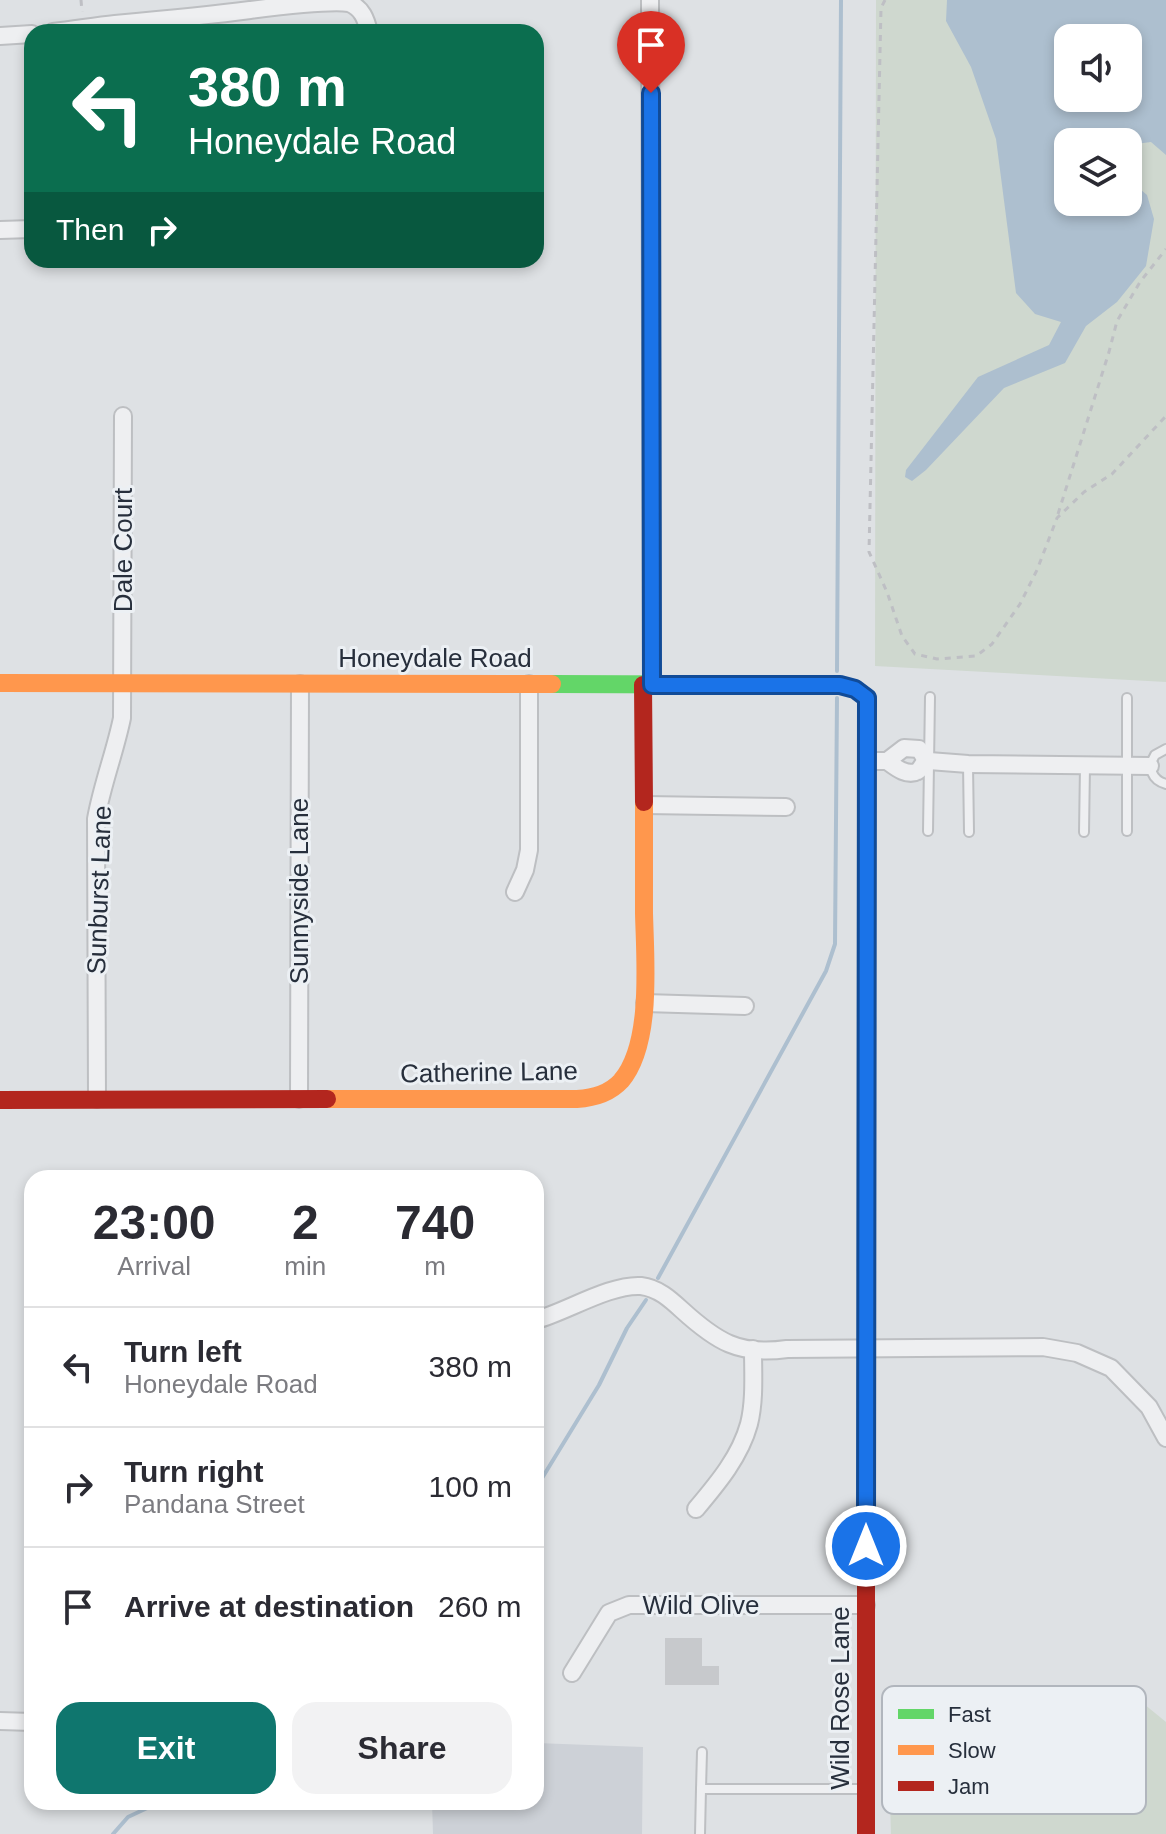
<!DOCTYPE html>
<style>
:root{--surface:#fff;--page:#f2f2f3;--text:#2b2b33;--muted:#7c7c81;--line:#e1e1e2;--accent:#0f766e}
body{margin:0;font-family:Arial,sans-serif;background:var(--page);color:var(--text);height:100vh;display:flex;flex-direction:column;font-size:30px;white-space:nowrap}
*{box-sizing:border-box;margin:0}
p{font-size:26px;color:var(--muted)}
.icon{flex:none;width:44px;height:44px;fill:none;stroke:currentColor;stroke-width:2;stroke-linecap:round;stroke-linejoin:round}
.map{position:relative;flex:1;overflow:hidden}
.panel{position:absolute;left:24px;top:1170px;width:520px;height:640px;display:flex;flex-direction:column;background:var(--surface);border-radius:24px;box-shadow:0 4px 12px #0003}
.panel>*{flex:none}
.top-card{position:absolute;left:24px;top:24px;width:520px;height:244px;border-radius:24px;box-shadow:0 4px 12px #0003;background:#0b6e4f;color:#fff;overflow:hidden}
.tools{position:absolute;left:1054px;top:24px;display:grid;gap:16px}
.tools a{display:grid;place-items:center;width:88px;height:88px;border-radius:16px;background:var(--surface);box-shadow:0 4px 12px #0003;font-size:40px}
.pin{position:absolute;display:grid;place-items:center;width:68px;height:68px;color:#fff;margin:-82px -34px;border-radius:50% 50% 50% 0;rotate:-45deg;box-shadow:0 0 8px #0007}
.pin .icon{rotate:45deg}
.me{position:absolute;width:88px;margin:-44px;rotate:0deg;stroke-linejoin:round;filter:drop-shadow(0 0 6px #0008)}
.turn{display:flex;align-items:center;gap:28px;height:168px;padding:0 32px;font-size:36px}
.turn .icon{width:104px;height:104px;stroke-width:2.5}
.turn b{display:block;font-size:56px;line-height:68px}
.then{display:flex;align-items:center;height:76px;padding:0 32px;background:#0003;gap:16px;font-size:30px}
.eta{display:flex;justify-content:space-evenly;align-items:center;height:136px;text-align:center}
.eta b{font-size:48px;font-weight:800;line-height:56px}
.primary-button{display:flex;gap:16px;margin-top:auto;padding:16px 32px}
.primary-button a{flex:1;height:92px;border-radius:24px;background:var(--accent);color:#fff;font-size:32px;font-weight:800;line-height:92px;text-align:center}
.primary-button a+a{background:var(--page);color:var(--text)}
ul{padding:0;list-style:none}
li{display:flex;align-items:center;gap:24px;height:120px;padding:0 32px;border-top:2px solid var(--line)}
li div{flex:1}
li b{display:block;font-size:30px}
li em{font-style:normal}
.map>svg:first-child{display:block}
</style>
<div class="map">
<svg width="1166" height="1834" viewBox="0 0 1166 1834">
<rect width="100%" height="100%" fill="#dee1e4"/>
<path fill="#cdd1d7" d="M536,1743L643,1747L642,1834H433L432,1802H536Z"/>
<g fill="#cfd8cf" fill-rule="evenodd">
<path d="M876,0H1166V682L875,666ZM1068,38H1128V98H1068ZM1068,142H1128V202H1068Z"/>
<path d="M1099,1688L1112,1701L1121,1694L1144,1704L1166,1722V1834H891L887,1697Z"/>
</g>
<path fill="#adbfcf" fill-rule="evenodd" d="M947,0H1166V155L1151,142L1128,145V142H1068V202H1128V179L1147,195L1154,219L1146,266L1117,302L1086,326L1065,363L1004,388L926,470L912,481L905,477L906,470L978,377L1049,345L1061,322L1035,314L1016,293L996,139L971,67L946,21ZM1068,38H1128V98H1068Z"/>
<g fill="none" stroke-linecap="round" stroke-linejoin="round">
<g stroke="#adbfcf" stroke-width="4">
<path d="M837,671L841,0"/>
<path d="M658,1278L826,971L835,944L837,698"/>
<path d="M536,1488L599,1385L627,1328L646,1300"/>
<path d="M113,1834L128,1817L160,1802"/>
</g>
</g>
<path fill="#c7c9cc" d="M665,1638H702V1666H719V1685H665Z"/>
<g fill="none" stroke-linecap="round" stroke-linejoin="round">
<g stroke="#bdbfc2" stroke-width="12">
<g id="lane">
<path d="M1166,749L1155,755C1147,768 1152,780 1166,784"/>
<path d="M968,765L969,832"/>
<path d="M928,831L930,697"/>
<path d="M1127,831V698"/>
<path d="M1084,832L1085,766"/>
<path d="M701,1789L702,1752"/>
<path d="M700,1834L701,1789H865"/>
</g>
</g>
<g stroke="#bdbfc2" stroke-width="20">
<g id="street">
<path d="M650,0L652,685"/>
<path d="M53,32C74,30 94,26 115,24C160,20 205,16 250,10C274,7 328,0 349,3C362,8 366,19 369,32"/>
<path d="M0,36L32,34"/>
<path d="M0,230L32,229"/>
<path d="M867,761H887L904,748L919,749L926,760L929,761L968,764L1150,766"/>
<path d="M887,761C895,767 907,777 918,771C919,771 925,761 926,760"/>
<path d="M645,805L786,807"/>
<path d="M515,892L525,870L529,850V684"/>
<path d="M645,1003L745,1006"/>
<path d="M97,1099L96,819C102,785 115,752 122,718L123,416"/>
<path d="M299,1099L300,684"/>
<path d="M536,1320C566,1312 610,1284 641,1286C658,1288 670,1299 682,1310C716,1341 739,1356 787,1349L1043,1347L1077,1353L1111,1368L1149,1407L1166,1438"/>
<path d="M696,1509C717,1484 740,1457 749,1424C755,1400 753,1373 753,1349"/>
<path d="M572,1673L609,1613L629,1605H866"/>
<path d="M0,1721L32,1722"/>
</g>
</g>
<g stroke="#bebfc4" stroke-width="3" stroke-dasharray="6 6" stroke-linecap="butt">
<path d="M81,0L82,12"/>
<path d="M885,0L881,8L869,552L887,592L902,636L915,654L937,659L976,656L992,644L1020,604L1037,570L1057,518L1084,492L1112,474L1166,416"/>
<path d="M1058,514L1109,352L1117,321L1140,282L1166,249"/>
</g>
<use href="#lane" stroke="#eeeff1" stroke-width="8"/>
<use href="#street" stroke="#eeeff1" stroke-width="16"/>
<path stroke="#63d668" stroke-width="18" d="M552,684L840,685L855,689L867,698V1060"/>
<g stroke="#ff974d" stroke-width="18">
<path d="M0,683L552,684"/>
<path d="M327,1099H577C594,1098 609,1094 621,1081C653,1044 645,959 644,913C644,876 644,839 644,802"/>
<path d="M866,1584L867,1060"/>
</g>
<g stroke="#b3261e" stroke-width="18">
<path d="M643,685L644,802"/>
<path d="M0,1100L327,1099"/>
<path d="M866,1834V1584"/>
</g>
</g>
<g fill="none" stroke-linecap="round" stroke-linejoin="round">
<g stroke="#114b97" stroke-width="20">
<path id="route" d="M651,93L652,685H840L855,689L867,698L866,1546"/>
</g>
<use href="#route" stroke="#1a73e8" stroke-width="14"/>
</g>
<g text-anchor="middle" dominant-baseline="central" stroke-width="6" stroke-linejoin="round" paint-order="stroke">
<g font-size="26" fill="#272f3c" stroke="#ecf0f4">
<text transform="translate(123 550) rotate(-90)">Dale Court</text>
<text x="435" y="658">Honeydale Road</text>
<text transform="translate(99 890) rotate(-88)">Sunburst Lane</text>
<text transform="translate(299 891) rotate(-90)">Sunnyside Lane</text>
<text transform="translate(489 1072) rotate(-1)">Catherine Lane</text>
<text x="701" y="1605">Wild Olive</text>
<text transform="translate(840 1698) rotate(-90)">Wild Rose Lane</text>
</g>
</g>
<rect x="882" y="1686" width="264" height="128" rx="12" fill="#ecf0f4" stroke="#b1b6bd" stroke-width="2"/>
<rect x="898" y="1709" width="36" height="10" fill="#63d668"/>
<rect x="898" y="1745" width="36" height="10" fill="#ff974d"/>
<rect x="898" y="1781" width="36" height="10" fill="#b3261e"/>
<g font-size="22" fill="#272f3c">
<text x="948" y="1722">Fast</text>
<text x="948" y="1758">Slow</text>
<text x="948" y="1794">Jam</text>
</g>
</svg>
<div class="tools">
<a><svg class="icon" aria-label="sound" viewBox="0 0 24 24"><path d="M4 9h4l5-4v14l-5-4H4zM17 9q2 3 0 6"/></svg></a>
<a><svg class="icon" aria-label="layers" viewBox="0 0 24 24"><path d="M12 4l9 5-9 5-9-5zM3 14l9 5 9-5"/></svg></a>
</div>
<div class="pin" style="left:651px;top:93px;background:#d93025"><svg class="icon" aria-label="arrive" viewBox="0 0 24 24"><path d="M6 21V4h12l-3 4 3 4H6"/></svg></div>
<svg class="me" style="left:866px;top:1546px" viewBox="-20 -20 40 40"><circle r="17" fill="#1a73e8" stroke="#fff" stroke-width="3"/><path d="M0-11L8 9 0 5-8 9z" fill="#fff"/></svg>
<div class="top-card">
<div class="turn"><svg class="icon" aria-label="left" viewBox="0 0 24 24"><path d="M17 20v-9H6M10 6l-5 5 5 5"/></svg><div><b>380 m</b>Honeydale Road</div></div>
<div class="then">Then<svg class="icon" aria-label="right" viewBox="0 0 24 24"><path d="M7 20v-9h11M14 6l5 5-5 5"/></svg></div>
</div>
<section class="panel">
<div class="eta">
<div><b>23:00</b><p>Arrival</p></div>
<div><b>2</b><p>min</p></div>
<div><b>740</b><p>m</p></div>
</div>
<ul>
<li><svg class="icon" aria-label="left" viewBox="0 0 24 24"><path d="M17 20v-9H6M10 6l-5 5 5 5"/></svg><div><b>Turn left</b><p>Honeydale Road</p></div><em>380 m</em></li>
<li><svg class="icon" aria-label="right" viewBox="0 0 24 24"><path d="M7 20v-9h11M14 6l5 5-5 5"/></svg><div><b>Turn right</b><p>Pandana Street</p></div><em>100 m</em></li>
<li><svg class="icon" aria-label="arrive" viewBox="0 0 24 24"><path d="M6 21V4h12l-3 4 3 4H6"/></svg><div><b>Arrive at destination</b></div><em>260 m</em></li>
</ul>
<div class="primary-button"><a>Exit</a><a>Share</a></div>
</section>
</div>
